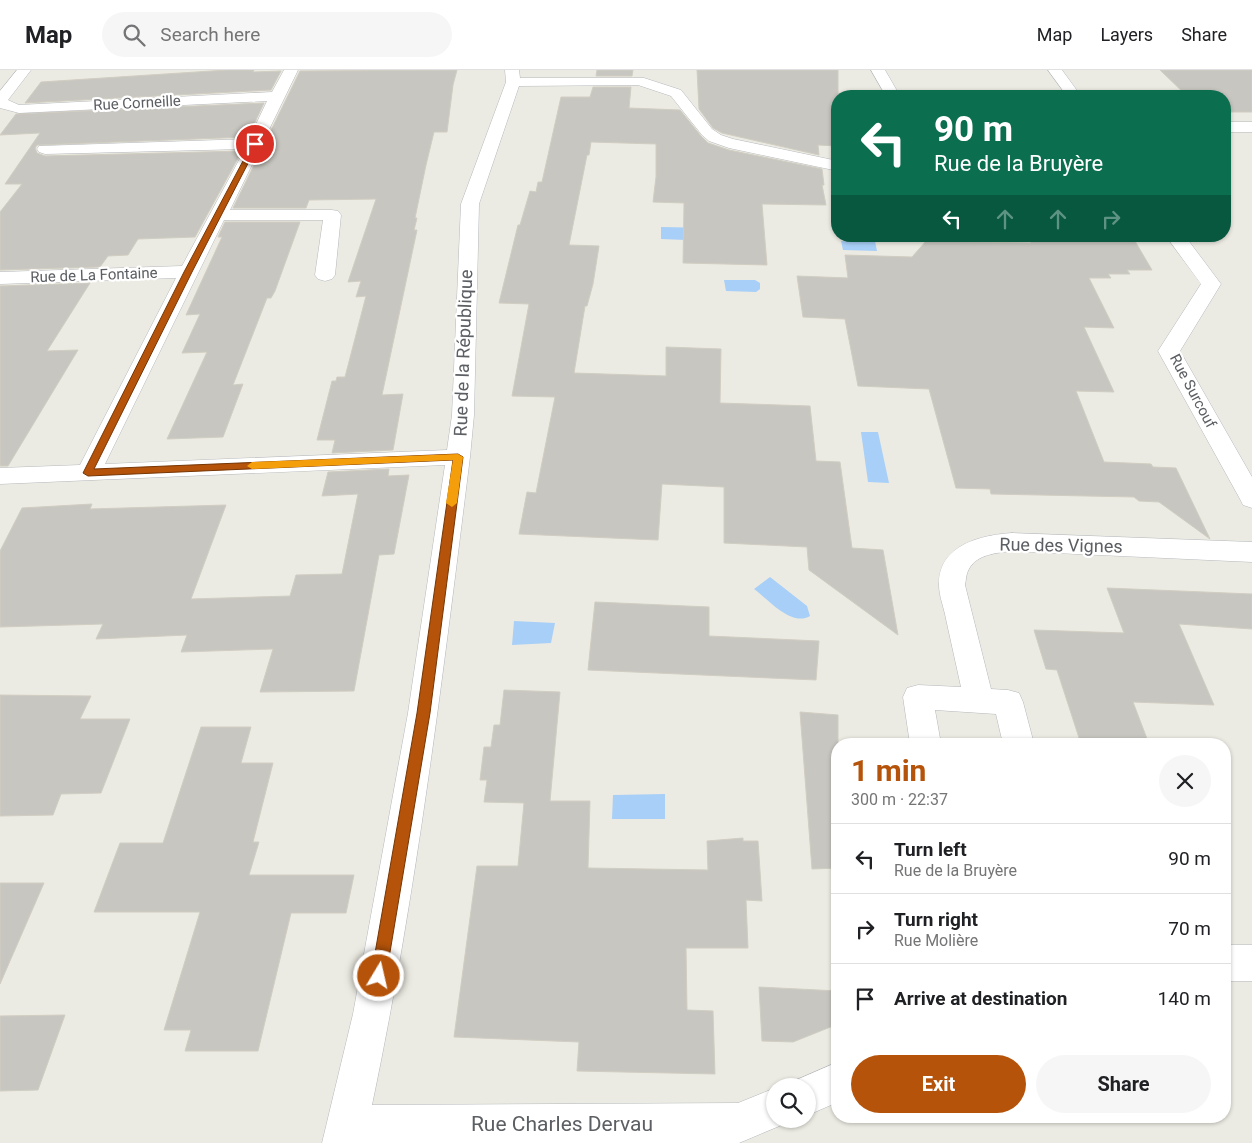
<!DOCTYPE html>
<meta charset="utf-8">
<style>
:root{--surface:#fff;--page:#f6f6f6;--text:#202124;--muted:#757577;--line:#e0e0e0;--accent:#b45309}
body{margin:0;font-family:Roboto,sans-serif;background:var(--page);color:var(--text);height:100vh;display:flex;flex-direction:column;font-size:19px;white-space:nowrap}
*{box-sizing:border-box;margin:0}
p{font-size:16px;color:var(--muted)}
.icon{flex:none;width:28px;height:28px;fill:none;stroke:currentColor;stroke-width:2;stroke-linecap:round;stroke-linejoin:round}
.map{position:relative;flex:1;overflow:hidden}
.drawer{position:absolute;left:831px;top:668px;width:400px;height:385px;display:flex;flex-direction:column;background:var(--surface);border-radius:20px;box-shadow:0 1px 4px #0004}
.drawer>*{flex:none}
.top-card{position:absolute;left:831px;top:20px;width:400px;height:152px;border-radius:20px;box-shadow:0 1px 4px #0004;background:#0b6e4f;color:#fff;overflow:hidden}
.controls{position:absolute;left:766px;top:1008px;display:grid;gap:10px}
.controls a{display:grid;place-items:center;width:50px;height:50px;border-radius:50%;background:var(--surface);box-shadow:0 1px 4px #0004;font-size:25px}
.pin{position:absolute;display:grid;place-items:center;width:42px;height:42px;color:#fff;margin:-21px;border:2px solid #fff;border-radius:50%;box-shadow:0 1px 5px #0007}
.me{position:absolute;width:55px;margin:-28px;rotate:9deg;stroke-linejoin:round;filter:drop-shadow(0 0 4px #0008)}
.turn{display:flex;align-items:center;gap:18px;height:105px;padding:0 20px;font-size:22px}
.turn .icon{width:65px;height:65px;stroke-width:2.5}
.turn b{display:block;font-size:35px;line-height:42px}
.lanes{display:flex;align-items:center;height:48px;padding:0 20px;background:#0003;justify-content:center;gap:25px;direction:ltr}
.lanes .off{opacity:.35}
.round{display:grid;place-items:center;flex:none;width:52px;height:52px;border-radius:26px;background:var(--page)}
.summary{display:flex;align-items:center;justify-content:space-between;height:85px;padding:0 20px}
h1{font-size:30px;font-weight:700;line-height:38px;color:var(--accent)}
.cta{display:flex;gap:10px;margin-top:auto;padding:10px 20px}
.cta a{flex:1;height:58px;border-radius:30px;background:var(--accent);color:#fff;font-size:20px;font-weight:700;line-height:58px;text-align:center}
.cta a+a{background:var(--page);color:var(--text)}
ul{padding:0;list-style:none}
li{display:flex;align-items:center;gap:15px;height:70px;padding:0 20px;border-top:1px solid var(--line)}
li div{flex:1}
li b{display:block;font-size:19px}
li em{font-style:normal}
header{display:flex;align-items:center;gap:30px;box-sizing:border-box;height:70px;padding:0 25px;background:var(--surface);border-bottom:1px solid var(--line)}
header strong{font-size:24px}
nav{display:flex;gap:28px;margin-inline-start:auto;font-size:18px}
.search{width:350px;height:45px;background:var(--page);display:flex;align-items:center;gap:12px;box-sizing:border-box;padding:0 18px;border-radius:28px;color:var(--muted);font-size:19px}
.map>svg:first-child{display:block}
</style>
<header>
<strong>Map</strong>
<div class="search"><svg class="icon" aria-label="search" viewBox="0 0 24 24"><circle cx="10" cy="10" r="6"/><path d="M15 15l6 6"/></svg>Search here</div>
<nav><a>Map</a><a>Layers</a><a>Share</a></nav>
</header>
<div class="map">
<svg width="1252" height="1073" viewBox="0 0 1252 1073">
<rect width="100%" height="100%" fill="#ecebe3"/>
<g fill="#a8cff7">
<path d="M661,157L713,158L711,171L661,169Z"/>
<path d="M841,171H875L877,181L843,180Z"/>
<path d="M724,210H755L760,213V219L756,222L726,221Z"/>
<path d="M861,362H878L889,413L868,412Z"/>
<path d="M770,507L807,536L810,546C791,557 769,530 754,519Z"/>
<path d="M514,551L555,553L551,573L512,575Z"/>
<path d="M665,724V749H612L613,725Z"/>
</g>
<g fill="#c8c6c0" stroke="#d0cdc2">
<path d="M227,0H254L253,2L281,1L271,20L25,33L41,12Z"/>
<path d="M457,0L453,15L447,62H434L426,95L415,148H417L414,160H417L382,325L403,324L393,380L332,383L335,370H317L332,311H336L337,307H345L366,226L356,227L361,211L348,212L376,129L309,130L306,138H233L300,1Z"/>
<path d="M597,0H633L632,6H596Z"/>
<path d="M697,0H838V76L818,75L819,85L722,63L713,58L699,39Z"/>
<path d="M1160,0H1252V42H1225V26H1187Z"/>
<path d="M593,17H631L629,38L680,40L701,66L708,73L729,80L822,99L824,115H822L826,135L762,134L767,195L683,193L684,133L653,132L656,107V74L591,72L589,85H587L569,175L599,176L593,214L587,236H585L574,303L666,306V277L721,279L720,333L810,336L816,391L840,392L852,478L883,480L898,565L809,500L807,477L724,473V417L662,414L658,470L519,464L527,422L536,423L555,327L512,326L529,234L499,233L518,155H520L530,121L536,122L538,112H542L561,27H590Z"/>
<path d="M264,33L248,67L37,75L35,78L37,83L45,86L242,81L195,167L138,169L128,185L108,186L100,197L0,200V142L22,114H5L40,63L0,65L16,44Z"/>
<path d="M225,152H300L275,221L271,228H267L233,315L243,314L223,367L167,369L207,282L182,283L200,244L186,245L222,167H218Z"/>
<path d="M1028,166H1132L1152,200H1127L1130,204H1108L1111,208H1089L1114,258L1084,257L1114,322L1076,321L1104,392L1151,394L1153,397L1176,398L1210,469L1159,432L1139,431L1134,427L991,424L990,419L956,418L929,319L858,316L845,249L803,247L797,206L848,208L845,185L912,187L926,171L1031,173Z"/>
<path d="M90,213L47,281L78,280L8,396H0V216Z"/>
<path d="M389,399L388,406L409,405L394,484L379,485L354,621L260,622L273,579L181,582L187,565L96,569L103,554L0,557V481L22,438L92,434L90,439L226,435L191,529L290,526L296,505L342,504L358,424L322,426L328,402Z"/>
<path d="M1107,518L1252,524V559L1179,554L1214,635L1133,632L1149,674H1081L1057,600L1046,599L1034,560L1124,563Z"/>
<path d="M595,532L709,537V566L819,571L816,610L588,600Z"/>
<path d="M504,620L560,622L550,731H590L588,798L708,800L707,771L743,768V771H758L762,831L746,830L748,878H686L687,940L713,941L715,1004L577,1001L579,972L454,967L477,796H518L524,733L484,732L487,710H480L484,677H491L494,655H500Z"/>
<path d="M0,625L91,626L80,649H130L101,723L61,724L53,745L0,746Z"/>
<path d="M800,642L838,645V798L812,799Z"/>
<path d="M201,657H251L241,693H273L253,772H259L249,805H354L346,843H291L258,981H185L191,960H164L200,842H94L120,773H163Z"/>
<path d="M0,813H44L0,914Z"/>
<path d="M759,917L838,921V954L793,972L762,971Z"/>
<path d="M65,945L38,1020L0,1021V946Z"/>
</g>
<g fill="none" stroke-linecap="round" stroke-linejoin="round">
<g stroke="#b5b8bc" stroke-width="1">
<g id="minor">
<path d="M17,0H31L8,30L19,35L272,22L284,0H298L230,140H332L338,141L341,145L335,205L332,209L325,211L318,209L315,205L323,150H224L105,394L447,380L452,345L461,134L506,12L505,0H519L520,8H644L681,20L712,59L721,65L733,69L838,91V101L729,78L709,71L702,65L671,26L638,15L519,16L479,134L474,345L470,387C443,604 417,821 372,1035L738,1033L775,1018V1049H791L789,1052L739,1073H322L353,944L408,643L445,395L0,414V398L80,395L176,208L0,214V202L182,196L245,79L45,84L39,82L37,79L39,76L249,69L267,31L19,43L0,38V21Z"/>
<path d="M871,0H885L900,26H886Z"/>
<path d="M1048,0H1062L1081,26H1067Z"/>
<rect x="1225" y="52" width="27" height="10"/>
<path d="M1166,166H1185L1221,214L1180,281L1252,407V438L1243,435L1240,429L1158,281L1201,214Z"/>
<path d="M1012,463L1252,472V492L1012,481C997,483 977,484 969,499C966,503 966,511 965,515L991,619L1008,620L1019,623L1023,632L1034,674H1003L996,644L935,640L941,674H910L903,627L907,618L918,615L961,617C956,594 951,572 946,549C944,538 939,526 939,515C938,475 981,465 1012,463Z"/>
<rect x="1225" y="875" width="27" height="36"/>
<path d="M838,992V1032L808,1045V1016H792L794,1011Z"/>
</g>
</g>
<use href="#minor" fill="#fff" fill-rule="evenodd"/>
</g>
<path fill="#b45309" stroke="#753606" d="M255,72L258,74L192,202L94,399L458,384L463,387L430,643L386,906L384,912L379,914L373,912L371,906L417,643L453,390L88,406L83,403L184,202L252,74Z"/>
<path fill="#f59e0b" d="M458,384L463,387L457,433L452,437L446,433L453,390L252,399L247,396L252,392Z"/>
<g text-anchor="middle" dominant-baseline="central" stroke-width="4.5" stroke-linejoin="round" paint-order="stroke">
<g font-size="15" fill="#5b5e62" stroke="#fff">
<text transform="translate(137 33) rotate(-3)">Rue Corneille</text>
<text transform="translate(94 205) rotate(-2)">Rue de La Fontaine</text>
<text transform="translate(1193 321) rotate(62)">Rue Surcouf</text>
</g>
<g font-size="18" fill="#5b5e62" stroke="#fff">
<text transform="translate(463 283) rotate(-88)">Rue de la République</text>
<text transform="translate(1061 475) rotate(1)">Rue des Vignes</text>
</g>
<g font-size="21" fill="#5b5e62" stroke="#fff">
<text x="562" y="1054">Rue Charles Dervau</text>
</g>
</g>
</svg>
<div class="controls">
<a><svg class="icon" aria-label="search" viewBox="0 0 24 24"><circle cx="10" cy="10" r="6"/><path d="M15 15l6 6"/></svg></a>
</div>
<div class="pin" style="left:255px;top:74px;background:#d93025"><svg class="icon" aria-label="arrive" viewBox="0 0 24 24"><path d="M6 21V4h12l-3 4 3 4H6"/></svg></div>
<svg class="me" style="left:379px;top:906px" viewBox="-20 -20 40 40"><circle r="17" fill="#b45309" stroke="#fff" stroke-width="3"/><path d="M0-11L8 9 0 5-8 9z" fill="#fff"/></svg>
<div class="top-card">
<div class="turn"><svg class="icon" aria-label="left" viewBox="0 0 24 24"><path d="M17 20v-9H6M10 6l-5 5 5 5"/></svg><div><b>90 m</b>Rue de la Bruyère</div></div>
<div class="lanes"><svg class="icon" aria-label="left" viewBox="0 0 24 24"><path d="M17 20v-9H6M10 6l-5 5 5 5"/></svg><svg class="icon off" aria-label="ahead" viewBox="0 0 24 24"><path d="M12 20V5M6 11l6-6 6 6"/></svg><svg class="icon off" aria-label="ahead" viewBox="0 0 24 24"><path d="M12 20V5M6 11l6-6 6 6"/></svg><svg class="icon off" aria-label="right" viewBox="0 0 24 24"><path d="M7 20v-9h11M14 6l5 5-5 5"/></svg></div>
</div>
<section class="drawer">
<div class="summary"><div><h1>1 min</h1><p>300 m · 22:37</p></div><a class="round"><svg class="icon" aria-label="close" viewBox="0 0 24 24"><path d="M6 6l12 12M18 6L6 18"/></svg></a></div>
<ul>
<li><svg class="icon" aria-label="left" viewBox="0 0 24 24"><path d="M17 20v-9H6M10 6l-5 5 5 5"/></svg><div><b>Turn left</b><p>Rue de la Bruyère</p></div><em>90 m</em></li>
<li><svg class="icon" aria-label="right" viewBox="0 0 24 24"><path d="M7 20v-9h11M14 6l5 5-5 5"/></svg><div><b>Turn right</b><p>Rue Molière</p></div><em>70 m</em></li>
<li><svg class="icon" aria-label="arrive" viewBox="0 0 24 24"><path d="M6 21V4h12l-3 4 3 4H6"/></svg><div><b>Arrive at destination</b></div><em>140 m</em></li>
</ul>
<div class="cta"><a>Exit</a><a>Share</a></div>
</section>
</div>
